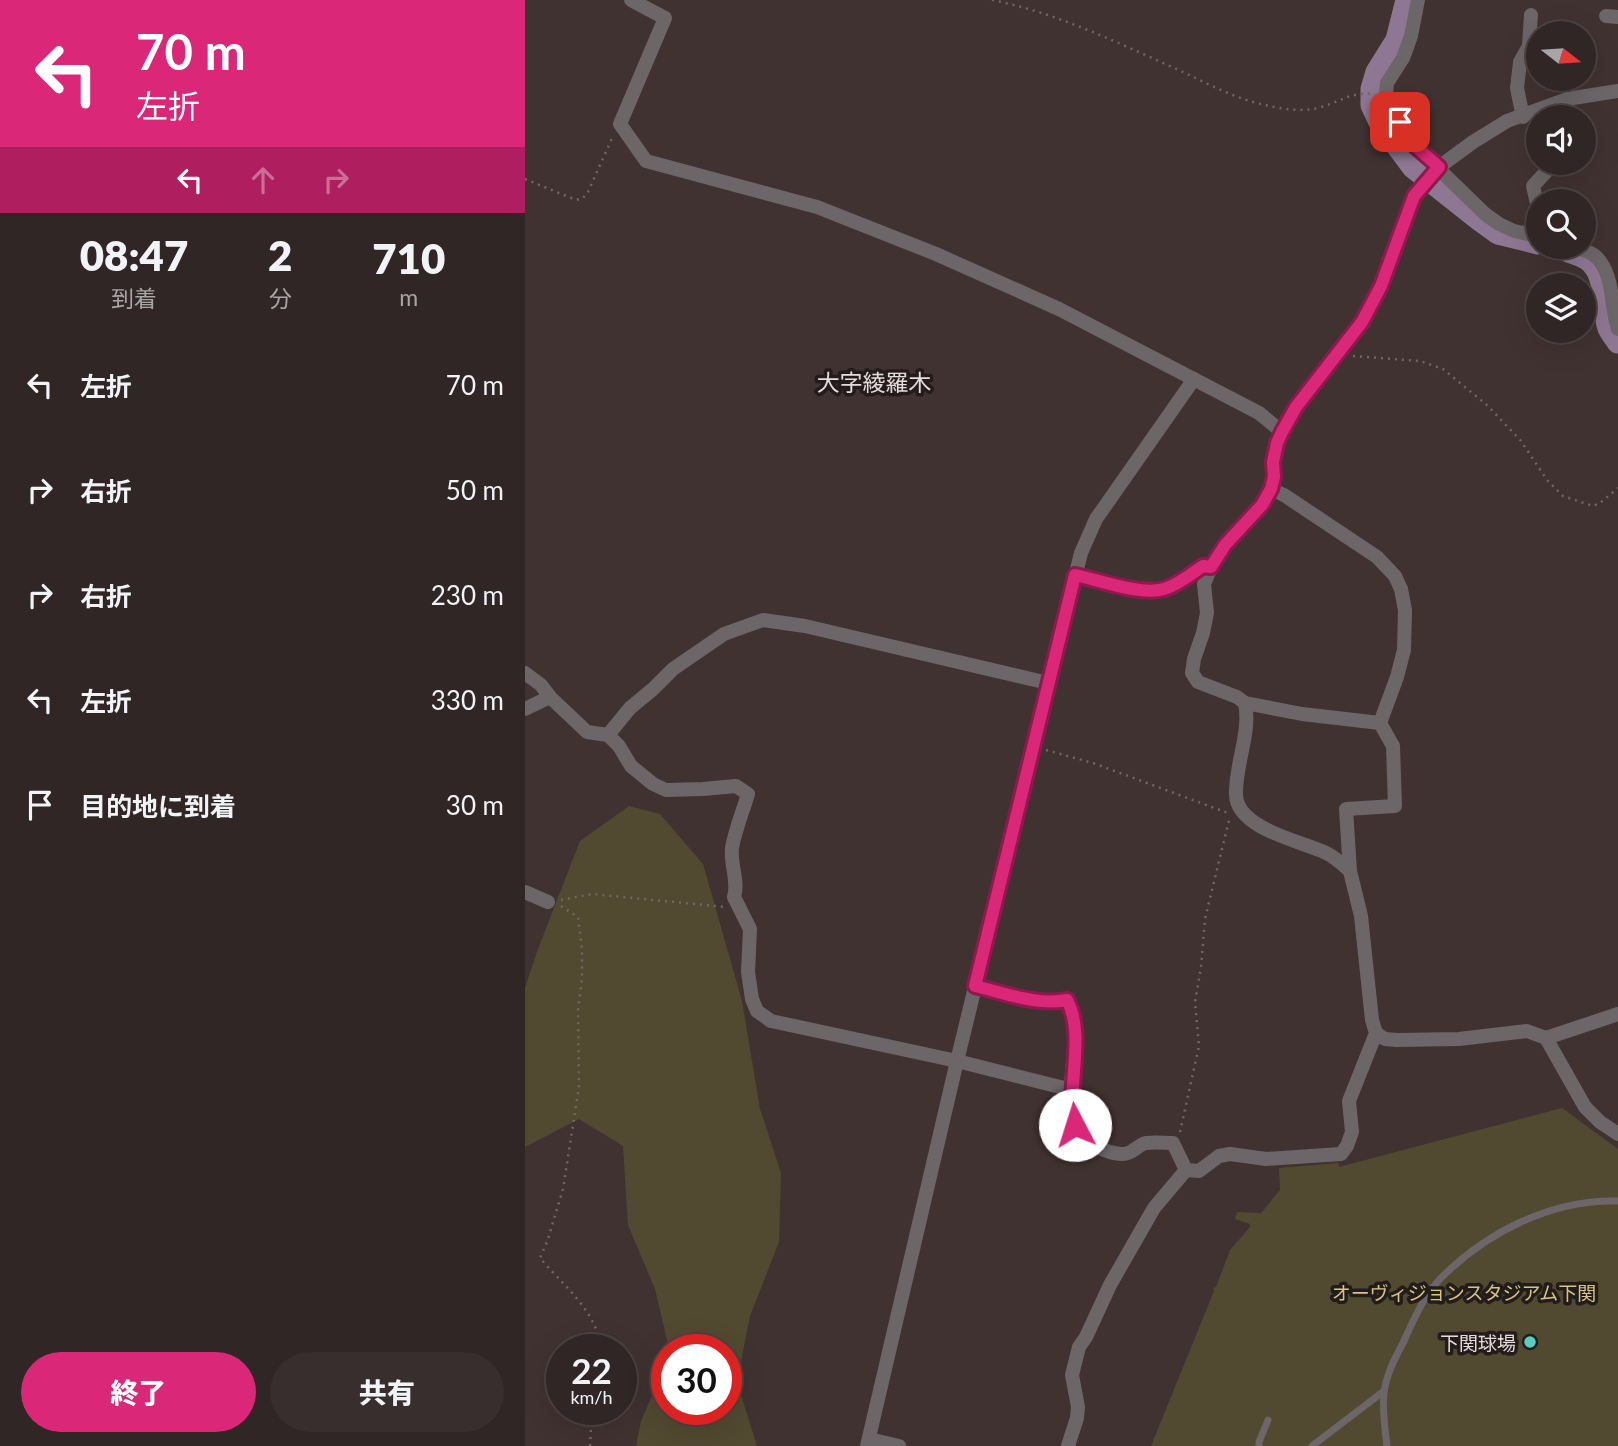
<!DOCTYPE html>
<html lang="ja">
<meta charset="utf-8">
<style>
:root{--surface:#302625;--page:#382e2d;--text:#f1f3f6;--muted:#a8a5a7;--line:#4b4342;--accent:#db2777}
body{margin:0;font-family:Lato,"Noto Sans JP",sans-serif;background:var(--page);color:var(--text);height:100vh;display:flex;flex-direction:column;font-size:26px;white-space:nowrap}
*{box-sizing:border-box;margin:0}
p{font-size:23px;color:var(--muted)}
.icon{flex:none;width:38px;height:38px;fill:none;stroke:currentColor;stroke-width:2;stroke-linecap:round;stroke-linejoin:round}
.map{position:relative;flex:1;overflow:hidden}
.sheet{display:flex;flex-direction:column;background:var(--surface);width:525px}
.sheet>*{flex:none}
.banner{background:#db2777;color:#fff;overflow:hidden}
.needle{width:46px;rotate:107deg}
.buttons{position:absolute;left:1001px;top:21px;display:grid;gap:14px}
.buttons a{display:grid;place-items:center;width:70px;height:70px;border-radius:50%;background:var(--surface);box-shadow:0 7px 28px #0002,0 0 0 2px var(--line);font-size:35px}
.speed{position:absolute;left:21px;top:1334px;display:flex;gap:14px;font-size:35px;font-weight:700;text-align:center}
.speed>*{display:grid;place-content:center;width:91px;height:91px;border-radius:50%;background:var(--surface);box-shadow:0 7px 28px #0002,0 0 0 2px var(--line);line-height:1}
.speed small{font-size:18px;font-weight:400}
.speed .limit{border:10px solid #d22;background:#fff;color:#111}
.pin{position:absolute;display:grid;place-items:center;width:60px;height:60px;color:#fff;margin:-30px;border-radius:14px;box-shadow:0 4px 10px #0006}
.me{position:absolute;width:77px;margin:-38px;rotate:355deg;stroke-linejoin:round;filter:drop-shadow(0 0 5px #0008)}
.turn{display:flex;align-items:center;gap:24px;height:147px;padding:0 21px;font-size:32px}
.turn .icon{width:91px;height:91px;stroke-width:2.5}
.turn b{display:block;font-size:49px;line-height:60px}
.lanes{display:flex;align-items:center;height:66px;padding:0 21px;background:#0003;justify-content:center;gap:35px;direction:ltr}
.lanes .off{opacity:.35}
.eta{display:flex;justify-content:space-evenly;align-items:center;height:119px;text-align:center}
.eta b{font-size:42px;font-weight:800;line-height:49px}
.action{display:flex;gap:14px;margin-top:auto;padding:14px 21px}
.action a{flex:1;height:80px;border-radius:42px;background:var(--accent);color:#fff;font-size:28px;font-weight:800;line-height:80px;text-align:center}
.action a+a{background:var(--page);color:var(--text)}
ul{padding:0;list-style:none}
li{display:flex;align-items:center;gap:21px;height:105px;padding:0 21px}
li div{flex:1}
li b{display:block;font-size:26px}
li em{font-style:normal}
main{display:flex;flex:1;min-height:0}
.map>svg:first-child{display:block}
</style>
<main>
<section class="sheet">
<div class="banner">
<div class="turn"><svg class="icon" aria-label="left" viewBox="0 0 24 24"><path d="M17 20v-9H6M10 6l-5 5 5 5"/></svg><div><b>70 m</b>左折</div></div>
<div class="lanes"><svg class="icon" aria-label="left" viewBox="0 0 24 24"><path d="M17 20v-9H6M10 6l-5 5 5 5"/></svg><svg class="icon off" aria-label="ahead" viewBox="0 0 24 24"><path d="M12 20V5M6 11l6-6 6 6"/></svg><svg class="icon off" aria-label="right" viewBox="0 0 24 24"><path d="M7 20v-9h11M14 6l5 5-5 5"/></svg></div>
</div>
<div class="eta">
<div><b>08:47</b><p>到着</p></div>
<div><b>2</b><p>分</p></div>
<div><b>710</b><p>m</p></div>
</div>
<ul>
<li><svg class="icon" aria-label="left" viewBox="0 0 24 24"><path d="M17 20v-9H6M10 6l-5 5 5 5"/></svg><div><b>左折</b></div><em>70 m</em></li>
<li><svg class="icon" aria-label="right" viewBox="0 0 24 24"><path d="M7 20v-9h11M14 6l5 5-5 5"/></svg><div><b>右折</b></div><em>50 m</em></li>
<li><svg class="icon" aria-label="right" viewBox="0 0 24 24"><path d="M7 20v-9h11M14 6l5 5-5 5"/></svg><div><b>右折</b></div><em>230 m</em></li>
<li><svg class="icon" aria-label="left" viewBox="0 0 24 24"><path d="M17 20v-9H6M10 6l-5 5 5 5"/></svg><div><b>左折</b></div><em>330 m</em></li>
<li><svg class="icon" aria-label="arrive" viewBox="0 0 24 24"><path d="M6 21V4h12l-3 4 3 4H6"/></svg><div><b>目的地に到着</b></div><em>30 m</em></li>
</ul>
<div class="action"><a>終了</a><a>共有</a></div>
</section>
<div class="map">
<svg width="1093" height="1446" viewBox="0 0 1093 1446">
<rect width="100%" height="100%" fill="#403231"/>
<g fill="#524931">
<path d="M104,806L135,814L178,864L217,1001L235,1109L256,1173L254,1242L225,1316L212,1382L232,1446H111L116,1421L142,1361V1409H201V1349H144L130,1289L103,1225L98,1146L54,1119L0,1147V988L13,949L55,841Z"/>
<path d="M1037,1108L1093,1149V1446H626L689,1291L688,1288L691,1287L705,1250L725,1227V1224L710,1219L712,1212L736,1213L755,1190L754,1168L813,1163L814,1167Z"/>
</g>
<g fill="none" stroke-linecap="round" stroke-linejoin="round">
<g stroke="#8e7792" stroke-width="23">
<path d="M882,0L872,40L852,72L847,89V105L856,124L888,167L955,220L973,233L1013,243"/>
<path d="M1033,247C1042,251 1056,254 1064,260C1084,277 1076,306 1084,328C1086,333 1090,337 1093,342"/>
</g>
<g stroke="#726665" stroke-width="2.5" stroke-dasharray="2 5" stroke-linecap="butt">
<path d="M467,0C533,13 595,44 656,71C683,84 711,99 740,105C757,109 776,112 793,108C816,102 823,92 849,94"/>
<path d="M0,179L51,200L58,198L63,192L88,136"/>
<path d="M828,356L895,361L918,369L963,406L996,441L1022,480L1038,496L1068,506L1075,503L1093,488"/>
<path d="M521,750L568,763L703,813"/>
<path d="M36,900L67,894L200,907"/>
<path d="M36,906L53,917L57,950V978L53,1010L54,1087L38,1189L22,1242L15,1258C35,1282 77,1316 74,1349"/>
<path d="M655,1132L674,1046L670,1002L676,967L680,919L705,816"/>
<path d="M65,1446L67,1409"/>
</g>
<g stroke="#6c6668" stroke-width="7">
<path d="M734,1446V1442L743,1420"/>
<path d="M787,1446L859,1391"/>
<path d="M862,1446C860,1429 857,1410 859,1393C861,1375 870,1358 878,1343C888,1321 899,1295 916,1278C962,1232 1027,1199 1093,1201"/>
</g>
<g stroke="#6c6668" stroke-width="14">
<path d="M106,0L140,18L95,124L121,161L292,207L411,254L534,309L734,413L757,432"/>
<path d="M893,0L886,36L878,58L862,83L861,95L865,110L890,146L960,214L974,224L989,231L1013,236"/>
<path d="M1081,16L1093,17"/>
<path d="M1042,99L1043,117"/>
<path d="M998,117L992,88L995,62L1004,46L1006,15"/>
<path d="M1013,208L1008,186L1029,163"/>
<path d="M1048,247C1055,249 1064,251 1069,255C1090,272 1085,307 1093,329"/>
<path d="M746,489L759,495L852,557L870,576L876,589L880,610L879,650L872,677L855,723"/>
<path d="M550,575C574,580 617,596 639,589C653,584 666,574 678,566L686,567"/>
<path d="M0,673L16,685L25,697L62,732L83,735L94,746L106,766L128,784L141,790L178,789L211,786L223,794C218,811 210,830 207,848C205,866 214,880 209,897L225,929L223,972L227,999L232,1011L246,1021L432,1061L547,1090"/>
<path d="M720,703C726,734 710,764 711,795C712,828 774,841 799,852C809,856 817,864 825,871"/>
<path d="M0,709L25,697"/>
<path d="M855,723L777,714L720,703L712,697L673,682L667,673L669,659L678,633L682,613L679,584L686,567L700,545L737,505L746,489L752,443L771,407L837,322L857,286L889,196L914,167L948,142L982,121L1042,99L1093,91"/>
<path d="M83,735L105,708L128,689L148,669L199,634L238,620L280,626L523,683"/>
<path d="M0,892L23,902"/>
<path d="M450,986C480,993 512,1006 542,1001C565,1044 525,1104 563,1140C572,1148 586,1154 598,1154C608,1154 612,1145 621,1143C630,1142 640,1143 648,1143L661,1170"/>
<path d="M851,1033L860,1039L872,1040L934,1039L1002,1031L1021,1038L1060,1107L1075,1122L1093,1134"/>
<path d="M1021,1038L1093,1014"/>
<path d="M661,1170L674,1171L694,1156L705,1154L741,1159L816,1154L822,1146L827,1132L824,1101L851,1033L847,1020L836,916L825,871L821,809L870,806L868,746L855,723"/>
<path d="M344,1439L374,1446"/>
<path d="M342,1446L432,1061L556,553L571,519L669,379"/>
<path d="M543,1446L552,1418L553,1407L547,1375L554,1347L561,1337L585,1285L629,1208L661,1170"/>
</g>
</g>
<g fill="none" stroke-linecap="round" stroke-linejoin="round">
<g stroke="#8e194d" stroke-width="18">
<path id="route" d="M550,1125C541,1085 561,1036 542,1000C512,1006 480,993 450,986L550,575C574,580 617,596 639,589C653,585 666,574 678,566L686,567L700,545L737,505L746,489L749,477L748,462L752,443L757,432L771,407L837,322L856,286L889,196L914,167L890,146L875,122"/>
</g>
<use href="#route" stroke="#db2777" stroke-width="12"/>
</g>
<circle fill="#57cec1" stroke="#221c1b" stroke-width="2.5" cx="1005" cy="1342" r="7"/>
<g text-anchor="middle" dominant-baseline="central" stroke-width="7" stroke-linejoin="round" paint-order="stroke">
<g font-size="19" fill="#d8c288" stroke="#221c1b">
<text x="939" y="1292">オーヴィジョンスタジアム下関</text>
</g>
<g font-size="19" fill="#e4dbda" stroke="#221c1b" text-anchor="end">
<text x="991" y="1342">下関球場</text>
</g>
<g font-size="23" fill="#e4dbda" stroke="#221c1b">
<text x="349" y="382">大字綾羅木</text>
</g>
</g>
</svg>
<div class="buttons">
<a><svg class="needle" viewBox="-14 -14 28 28"><path d="M0-13l5 13h-10z" fill="#e53935"/><path d="M0 13l5-13h-10z" fill="#a8a5a7"/></svg></a>
<a><svg class="icon" aria-label="sound" viewBox="0 0 24 24"><path d="M4 9h4l5-4v14l-5-4H4zM17 9q2 3 0 6"/></svg></a>
<a><svg class="icon" aria-label="search" viewBox="0 0 24 24"><circle cx="10" cy="10" r="6"/><path d="M15 15l6 6"/></svg></a>
<a><svg class="icon" aria-label="layers" viewBox="0 0 24 24"><path d="M12 4l9 5-9 5-9-5zM3 14l9 5 9-5"/></svg></a>
</div>
<div class="speed"><div>22<small>km/h</small></div><div class="limit">30</div></div>
<div class="pin" style="left:875px;top:122px;background:#d93025"><svg class="icon" aria-label="arrive" viewBox="0 0 24 24"><path d="M6 21V4h12l-3 4 3 4H6"/></svg></div>
<svg class="me" style="left:550px;top:1125px" viewBox="-20 -20 40 40"><circle r="19" fill="#fff"/><path d="M0-13L10 11 0 6-10 11z" fill="#db2777"/></svg>
</div>
</main>
